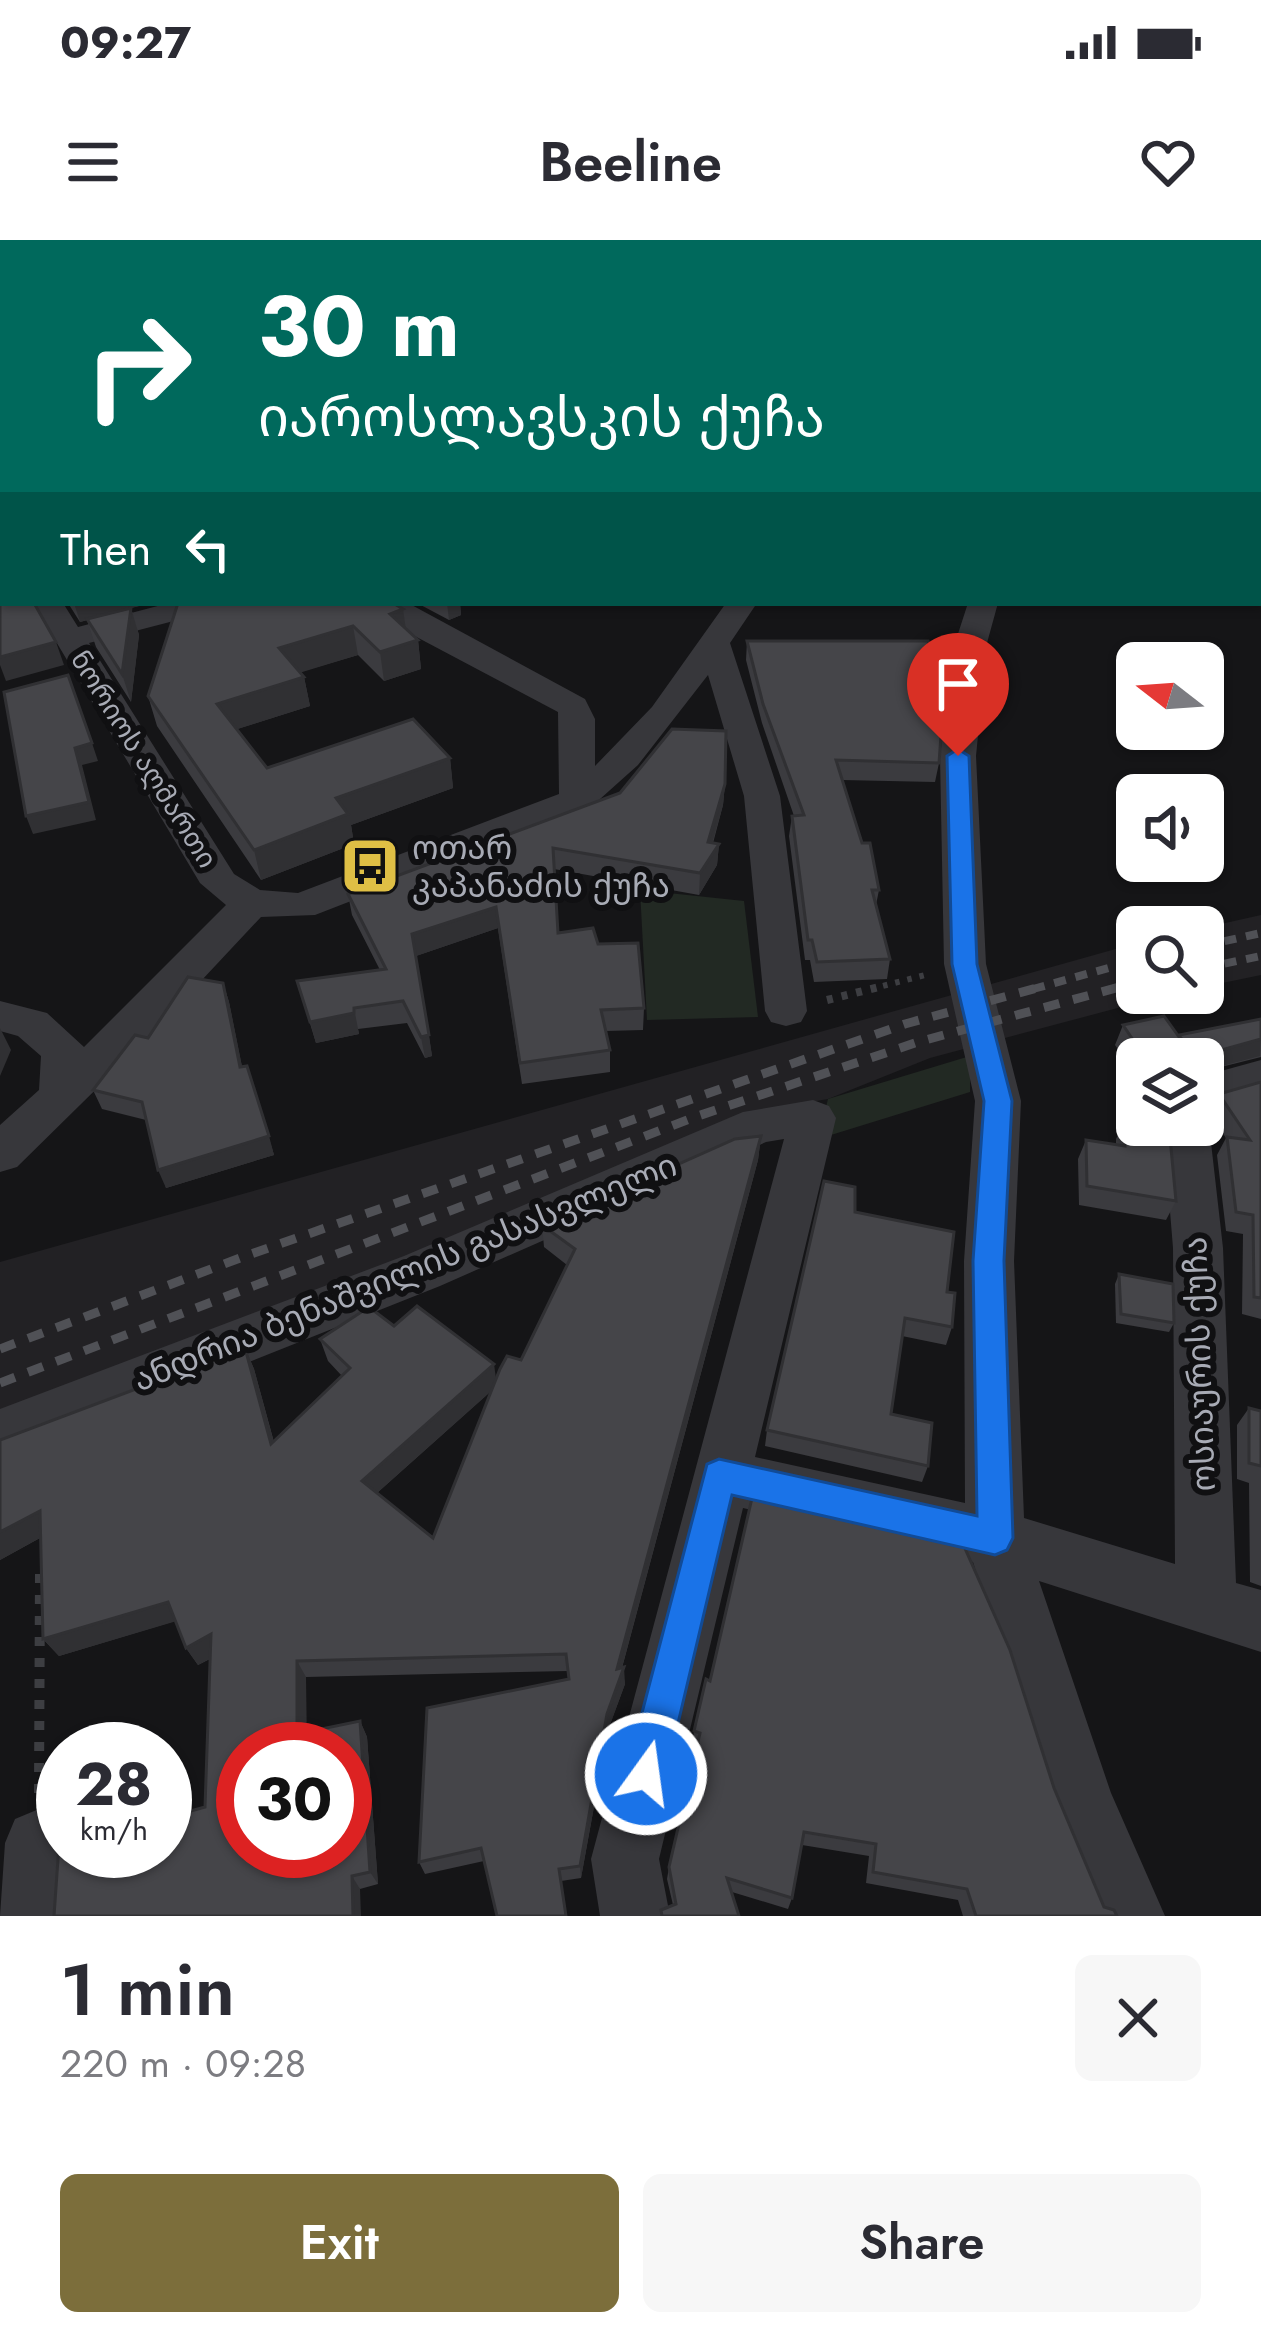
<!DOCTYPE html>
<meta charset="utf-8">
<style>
:root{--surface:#fff;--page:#f7f7f7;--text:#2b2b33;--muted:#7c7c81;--accent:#7c6e3b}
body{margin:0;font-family:Jost,"Noto Sans Georgian",sans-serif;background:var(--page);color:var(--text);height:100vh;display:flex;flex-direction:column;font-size:45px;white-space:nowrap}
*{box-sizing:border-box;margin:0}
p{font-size:39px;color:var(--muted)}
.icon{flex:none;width:66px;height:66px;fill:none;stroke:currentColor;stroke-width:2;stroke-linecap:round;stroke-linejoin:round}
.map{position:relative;height:1676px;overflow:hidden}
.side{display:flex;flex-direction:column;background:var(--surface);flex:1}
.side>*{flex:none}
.top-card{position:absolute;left:0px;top:0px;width:1263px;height:366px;box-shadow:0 3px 9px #0004;background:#00695c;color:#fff;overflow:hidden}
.needle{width:78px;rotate:287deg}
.controls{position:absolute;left:1116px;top:402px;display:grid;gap:24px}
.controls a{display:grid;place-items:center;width:108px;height:108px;border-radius:18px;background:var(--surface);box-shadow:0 3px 9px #0004;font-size:60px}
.speed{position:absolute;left:36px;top:1482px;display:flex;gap:24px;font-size:60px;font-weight:700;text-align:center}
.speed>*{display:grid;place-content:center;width:156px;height:156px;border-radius:50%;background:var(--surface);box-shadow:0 3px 9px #0004;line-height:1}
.speed small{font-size:30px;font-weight:400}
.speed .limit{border:18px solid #d22;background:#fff;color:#111}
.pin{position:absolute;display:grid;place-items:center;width:102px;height:102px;color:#fff;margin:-123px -51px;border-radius:50% 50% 50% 0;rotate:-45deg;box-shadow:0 0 12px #0007}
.pin .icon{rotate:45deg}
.me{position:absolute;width:132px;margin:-66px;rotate:14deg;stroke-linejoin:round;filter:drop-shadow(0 0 9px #0008)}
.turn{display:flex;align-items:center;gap:42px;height:252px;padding:0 60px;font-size:54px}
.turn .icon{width:156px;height:156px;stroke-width:2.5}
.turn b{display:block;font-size:84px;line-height:102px}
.then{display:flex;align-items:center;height:114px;padding:0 60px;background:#0003;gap:24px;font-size:45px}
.round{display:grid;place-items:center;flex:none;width:126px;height:126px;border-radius:18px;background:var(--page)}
.summary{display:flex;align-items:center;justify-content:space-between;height:204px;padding:0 60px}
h1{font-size:72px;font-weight:600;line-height:90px}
.cta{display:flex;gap:24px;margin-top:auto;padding:24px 60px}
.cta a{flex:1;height:138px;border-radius:18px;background:var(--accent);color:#fff;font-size:48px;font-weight:600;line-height:138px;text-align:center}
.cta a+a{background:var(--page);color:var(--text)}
.status{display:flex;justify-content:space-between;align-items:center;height:84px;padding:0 60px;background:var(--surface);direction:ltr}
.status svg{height:33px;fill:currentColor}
header{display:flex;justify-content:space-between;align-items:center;height:156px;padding:0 60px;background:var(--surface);font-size:54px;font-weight:600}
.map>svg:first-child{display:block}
</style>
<div class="status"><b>09:27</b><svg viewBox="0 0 49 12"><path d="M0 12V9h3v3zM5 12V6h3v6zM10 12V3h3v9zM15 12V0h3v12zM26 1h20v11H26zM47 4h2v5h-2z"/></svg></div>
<header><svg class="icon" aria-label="menu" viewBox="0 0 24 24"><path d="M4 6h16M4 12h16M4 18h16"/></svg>Beeline<svg class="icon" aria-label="heart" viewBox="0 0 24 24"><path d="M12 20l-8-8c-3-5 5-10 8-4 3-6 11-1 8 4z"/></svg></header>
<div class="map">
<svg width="1261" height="1676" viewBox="0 0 1261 1676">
<rect width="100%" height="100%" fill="#151517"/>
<g fill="#222124">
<path d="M1261,675V735L1203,747V688Z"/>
<path d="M1137,703V753H1174L930,818L828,859L752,872L0,1188V1022Z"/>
</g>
<g fill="#222923">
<path d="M640,650L744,661L758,777L647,780Z"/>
<path d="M970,816V852L818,899L828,859Z"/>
</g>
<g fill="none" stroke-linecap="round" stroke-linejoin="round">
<path stroke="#3d3e42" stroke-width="6" stroke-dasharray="4.5 8" stroke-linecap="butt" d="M871,749L929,734"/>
<path stroke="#3d3e42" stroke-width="8" stroke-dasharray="6 9" stroke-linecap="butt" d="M827,760L883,746"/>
<path stroke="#3d3e42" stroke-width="10" stroke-dasharray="9 12" stroke-linecap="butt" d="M39,1553L40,1332"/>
<g fill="#37373b" fill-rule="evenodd">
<path d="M358,0H380L356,3Z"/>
<path d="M587,0H609L585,3Z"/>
<path d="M805,0H825L804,3Z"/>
<path d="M1037,0H1057L1036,3Z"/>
<path d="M1167,0H1187L1189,3H1169Z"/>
<rect x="0" y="40" width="3" height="12"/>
<rect x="0" y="190" width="3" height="16"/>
<rect x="0" y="312" width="3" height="18"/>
<path d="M33,363H63L78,387L169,363H220L216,370L89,403L234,634L260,650L298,653L559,554L558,472L392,384L376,363H408L585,459L595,479V526L652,467L726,363H757L730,403L780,556L807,771L801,782L786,786L771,782L765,771L744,556L708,435L638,525L590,568L315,675L261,677L142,804L17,927L0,932V885L39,850L41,816L18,796L0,791V761L47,773L84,807L226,665L200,643Z"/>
<path d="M968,363H998L987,403L976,516L986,724L1021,861L1014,1021L1024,1278L1175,1324L1173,1008L1163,885H1203V874L1209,885L1223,1008L1236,1343L1261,1350V1412L1039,1341L1111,1553L1165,1676H1095L1047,1560L973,1322L743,1268L659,1619L670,1676H600L591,1619L784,899L766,902L440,1046L0,1221V1169L404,1016L743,872L813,860L829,866L836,878L755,1217L965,1263L964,1021L975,861L944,724L940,516L955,403Z"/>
<path d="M1261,820V854L1203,870V836Z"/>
<path d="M39,1569L63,1579V1611H72L66,1676H0L5,1603L15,1579Z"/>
</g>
<g stroke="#505156" stroke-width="8" stroke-dasharray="12 10" stroke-linecap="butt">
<path d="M1203,706L1261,693"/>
<path d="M1203,728L1261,716"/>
<path d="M1033,749L1137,720"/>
<path d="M1112,749L1137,742"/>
</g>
<g stroke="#505156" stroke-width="9" stroke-dasharray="16 14" stroke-linecap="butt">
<path d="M0,1109L240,1018L905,784L1044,746"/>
<path d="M0,1143L695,877L918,802L1123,746"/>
</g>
</g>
<g fill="#3b3b3f" fill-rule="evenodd">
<path d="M607,0H756L754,3H607Z"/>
<path d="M68,363H143V365L131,368L139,395L131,462L96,407L87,380L80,382Z"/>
<path d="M178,363L406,389L418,400L421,429L384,441L358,415L300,432L304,437L310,466L237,489L267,528L450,518L453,548L351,585L354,604L261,640L157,486L148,456Z"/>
<path d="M417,363H460L461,375L449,380Z"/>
<path d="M747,401L939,523L935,542L842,540L879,650L876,665L890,719L887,739L814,742L810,720H805L789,596L792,576H794L762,483L746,420Z"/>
<path d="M725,544L723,565L713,603L719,604L717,625L699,655L554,629L558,693L598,704L644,768L643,790L606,791L610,810V832L522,844L498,688L416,716L432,816L425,818L407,783L358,789L359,794L316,803L297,741L380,730L352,675L348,654Z"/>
<path d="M223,743L229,762L242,827L247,826L274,915L166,948L146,880L102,869L93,850L148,798Z"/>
<path d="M1261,779V817L1209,830L1203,847V819H1137V837L1115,805L1123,785L1179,796Z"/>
<path d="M1261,842V1079L1242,1074L1243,994L1226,991L1217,915L1226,898L1209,873L1219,854Z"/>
<path d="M1125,880L1176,961L1166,980L1079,965L1078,919L1086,900L1116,905V899Z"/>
<path d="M761,896L758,920L622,1428L625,1444L608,1490L581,1638L561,1641L484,1621L425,1634L419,1622L569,1439L568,1431L306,1437V1492L360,1481L367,1497L378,1644L360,1649L205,1567L210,1419L198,1425L186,1408L175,1381L59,1416L43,1399L40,1298L0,1320V1200L245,1108L254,1129L274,1202L342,1136L328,1121L320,1099L394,1086L496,1138L521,1120L567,1025L544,1007L542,985ZM491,1151L433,1298L377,1253Z"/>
<path d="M855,972L947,1052L952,1087L946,1105L902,1096L891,1174L928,1226L922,1242L765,1206L767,1190Z"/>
<path d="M1119,1034L1174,1083L1169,1092L1116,1083L1115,1044Z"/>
<path d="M1249,1168L1261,1171V1346L1250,1342L1249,1243L1237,1239V1185Z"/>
<path d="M694,1491L1054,1548L1104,1667L1117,1676H963L958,1660L866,1643L869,1616L802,1605L792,1658L788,1669L732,1652L739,1676H660L661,1670L673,1665L667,1639L669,1627L697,1507L692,1506Z"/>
</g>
<g fill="#303033">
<path d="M74,363H143V365L131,368L139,395L131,462L122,434L131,369L80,382Z"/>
<path d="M447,363H460L461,375L449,380Z"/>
<path d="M403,369L407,397L390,374Z"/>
<path d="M353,386L358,415L286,437L279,408Z"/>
<path d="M418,400L421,429L384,441L380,412Z"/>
<path d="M56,402L64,425L6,441L0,425V417Z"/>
<path d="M304,437L310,466L225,493L217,464Z"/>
<path d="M92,503L98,521L82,525L96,580L33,594L26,576L75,508Z"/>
<path d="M450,518L453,548L351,585L354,604L261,640L254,610L336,558Z"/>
<path d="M725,544L723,565L707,622L719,604L717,625L699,655L700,633Z"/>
<path d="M496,667L498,688L416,716L412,694Z"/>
<path d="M223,743L229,762L246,846L240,827Z"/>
<path d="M354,768L359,794L316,803L310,782Z"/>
<path d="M0,788L11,810L0,836Z"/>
<path d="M429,795L432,816L425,818L421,797Z"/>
<path d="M1261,799L1260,816L1203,831L1211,813Z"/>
<path d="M269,896L274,915L166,948L158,930Z"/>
<path d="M761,896L758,920L617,1446V1429Z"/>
<path d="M245,1108L254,1129L280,1225L271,1204Z"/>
<path d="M494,1124L497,1146L368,1261L362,1241Z"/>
<path d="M40,1271L54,1290L0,1320V1292Z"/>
<path d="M168,1362L180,1380L59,1416L43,1399Z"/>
<path d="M211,1394L222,1412L198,1425L186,1408Z"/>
<path d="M297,1421L306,1437L307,1509L297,1494Z"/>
<path d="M624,1427L625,1444L608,1490L581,1638L580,1626L607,1474Z"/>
<path d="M360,1481L367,1497L378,1644L370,1632Z"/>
<path d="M352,1636L360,1649L361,1676H353Z"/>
</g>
<g fill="#454549" stroke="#303033" stroke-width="3" fill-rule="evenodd">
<path d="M405,0H575L572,3H399Z"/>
<path d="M702,0H748L747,3H700Z"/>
<path d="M0,322L3,329V363H34L56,402L0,417Z"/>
<path d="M178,363H393L403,369L390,374L418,400L380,412L353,386L279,408L304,437L217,464L267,528L413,479L450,518L336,558L348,574L254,610L148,456Z"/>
<path d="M131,368L122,434L87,379Z"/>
<path d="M747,401H928L943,468L939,523L836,520L862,603H870L879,650H872L890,719L817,722L812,700H808L792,576L804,575L763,464Z"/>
<path d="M68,435L92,503L75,508L89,562L26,576L4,452Z"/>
<path d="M672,489L726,491L725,544L708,602L719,604L700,633L553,608L558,693L593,688L598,704L638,703L644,768L601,770L610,810L520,823L496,667L412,694L429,795L421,797L403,761L354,768V773L310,782L297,741L386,729L348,654L620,553Z"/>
<path d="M188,737L223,743L240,827L247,826L269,896L158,930L142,862L93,850L135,795L148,798Z"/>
<path d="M1164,776L1194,818L1146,819L1123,785Z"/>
<path d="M1261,779V799L1211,813L1208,837L1203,831V819H1195L1179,795Z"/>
<path d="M1261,842V1058L1254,1057L1253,975L1236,972L1227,897L1250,900L1219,854Z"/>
<path d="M1125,880L1137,882V885L1169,887L1176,961L1087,946L1086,900L1125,906Z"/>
<path d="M761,896L617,1429L624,1427L607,1474L580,1626L559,1629L566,1676H497L481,1608L419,1622L427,1468L569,1439L566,1414L297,1421V1494L360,1481L370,1632L352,1636L353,1676H54L59,1605L63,1604V1611H165V1578L205,1567L211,1394L186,1408L168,1362L43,1399L40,1271L0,1292V1200L245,1108L271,1204L350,1128L320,1099L369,1067L394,1086L417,1066L494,1124L362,1241L433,1298L500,1129L507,1116L521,1120L575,1009L542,985L735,899ZM243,1509H345V1611H243Z"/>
<path d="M824,941L855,947V972L954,992L947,1052L955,1053L952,1087L905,1078L891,1174L932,1183L928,1226L767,1190Z"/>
<path d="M1119,1034L1173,1044L1174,1083L1121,1074Z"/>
<path d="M1249,1168L1261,1171V1226L1249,1223Z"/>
<path d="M752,1258L963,1304L1010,1410L1054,1548L1104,1667L1114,1670L1117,1676H976L967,1649L873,1632L876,1604L804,1592L792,1658L727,1638L739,1676H662L661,1670L676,1664L669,1627L700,1493L694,1491L706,1439L710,1441Z"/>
</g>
<path fill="#1a73e8" stroke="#114b97" stroke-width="3" d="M958,509L969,516L977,724L1012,861L1004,1021L1013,1298L1007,1310L995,1315L732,1255L666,1534L660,1548L646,1554L632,1548L626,1534L707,1224L719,1219L977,1276L973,1021L984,861L952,724L947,516Z"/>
<defs>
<g id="bus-square" transform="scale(3)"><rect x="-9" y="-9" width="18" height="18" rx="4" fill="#dfbf45" stroke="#101012"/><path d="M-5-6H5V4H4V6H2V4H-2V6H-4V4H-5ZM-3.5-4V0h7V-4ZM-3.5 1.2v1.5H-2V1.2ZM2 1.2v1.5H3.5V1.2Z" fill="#111"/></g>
</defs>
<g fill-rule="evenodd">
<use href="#bus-square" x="370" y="626"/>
</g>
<g text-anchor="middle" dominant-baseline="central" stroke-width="12" stroke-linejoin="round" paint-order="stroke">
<g font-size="27" fill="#a8abb5" stroke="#101012">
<text transform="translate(144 519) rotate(58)">ნორიოს აღმართი</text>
</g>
<g font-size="33" fill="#a8abb5" stroke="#101012" text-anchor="start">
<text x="412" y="607">ოთარ<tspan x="412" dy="38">კაპანაძის ქუჩა</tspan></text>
</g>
<g font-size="33" fill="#a8abb5" stroke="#101012">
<text transform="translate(405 1032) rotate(-22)">ანდრია ბენაშვილის გასასვლელი</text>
<text transform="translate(1199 1124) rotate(-92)">ოსიაურის ქუჩა</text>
</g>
</g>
</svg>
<div class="controls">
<a><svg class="needle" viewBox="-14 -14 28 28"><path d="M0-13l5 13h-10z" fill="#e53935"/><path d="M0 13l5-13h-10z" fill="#7c7c81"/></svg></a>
<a><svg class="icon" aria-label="sound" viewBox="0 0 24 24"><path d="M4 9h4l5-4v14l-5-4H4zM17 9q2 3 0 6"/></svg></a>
<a><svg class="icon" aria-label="search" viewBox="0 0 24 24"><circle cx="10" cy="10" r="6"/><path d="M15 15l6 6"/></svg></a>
<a><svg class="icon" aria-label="layers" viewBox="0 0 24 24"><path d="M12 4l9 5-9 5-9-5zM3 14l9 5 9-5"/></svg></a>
</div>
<div class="speed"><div>28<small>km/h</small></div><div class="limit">30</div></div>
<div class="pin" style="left:958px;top:516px;background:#d93025"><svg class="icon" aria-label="arrive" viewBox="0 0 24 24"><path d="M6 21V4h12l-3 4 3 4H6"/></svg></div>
<svg class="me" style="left:646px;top:1534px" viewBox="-20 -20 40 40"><circle r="17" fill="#1a73e8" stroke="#fff" stroke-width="3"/><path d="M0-11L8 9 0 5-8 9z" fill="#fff"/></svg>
<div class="top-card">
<div class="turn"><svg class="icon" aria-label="right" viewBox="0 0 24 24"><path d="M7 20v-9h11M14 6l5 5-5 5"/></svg><div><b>30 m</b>იაროსლავსკის ქუჩა</div></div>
<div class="then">Then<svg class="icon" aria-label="left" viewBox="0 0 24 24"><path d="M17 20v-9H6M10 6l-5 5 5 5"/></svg></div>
</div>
</div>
<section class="side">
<div class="summary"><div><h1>1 min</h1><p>220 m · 09:28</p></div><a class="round"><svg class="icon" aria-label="close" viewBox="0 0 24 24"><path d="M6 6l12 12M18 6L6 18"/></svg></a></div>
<div class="cta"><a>Exit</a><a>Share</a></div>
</section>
